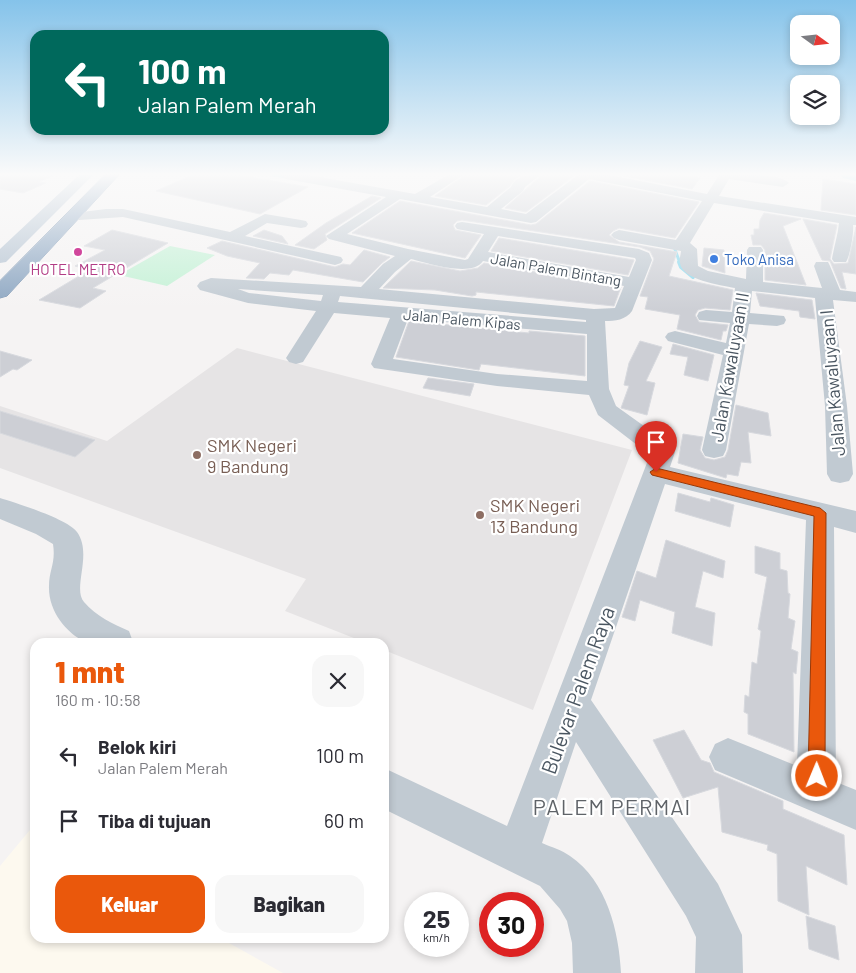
<!DOCTYPE html>
<html lang="id">
<meta charset="utf-8">
<style>
:root{--surface:#fff;--page:#f7f7f7;--text:#2b2b33;--muted:#7c7c81;--accent:#ea580c}
body{margin:0;font-family:Barlow,sans-serif;background:var(--page);color:var(--text);height:100vh;display:flex;flex-direction:column;font-size:19px;white-space:nowrap}
*{box-sizing:border-box;margin:0}
p{font-size:16px;color:var(--muted)}
.icon{flex:none;width:28px;height:28px;fill:none;stroke:currentColor;stroke-width:2;stroke-linecap:round;stroke-linejoin:round}
.map{position:relative;flex:1;overflow:hidden}
.details{position:absolute;left:30px;top:638px;width:359px;height:305px;display:flex;flex-direction:column;background:var(--surface);border-radius:15px;box-shadow:0 2px 8px #0003}
.details>*{flex:none}
.banner{position:absolute;left:30px;top:30px;width:359px;height:105px;border-radius:15px;box-shadow:0 2px 8px #0003;background:#00695c;color:#fff;overflow:hidden}
.needle{width:32px;rotate:105deg}
.controls{position:absolute;left:790px;top:15px;display:grid;gap:10px}
.controls a{display:grid;place-items:center;width:50px;height:50px;border-radius:10px;background:var(--surface);box-shadow:0 2px 8px #0003;font-size:25px}
.speed{position:absolute;left:404px;top:892px;display:flex;gap:10px;font-size:25px;font-weight:700;text-align:center}
.speed>*{display:grid;place-content:center;width:65px;height:65px;border-radius:50%;background:var(--surface);box-shadow:0 2px 8px #0003;line-height:1}
.speed small{font-size:12px;font-weight:400}
.speed .limit{border:8px solid #d22;background:#fff;color:#111}
.pin{position:absolute;display:grid;place-items:center;width:42px;height:42px;color:#fff;margin:-51px -21px;border-radius:50% 50% 50% 0;rotate:-45deg;box-shadow:0 0 5px #0007}
.pin .icon{rotate:45deg}
.me{position:absolute;width:55px;margin:-28px;rotate:1deg;stroke-linejoin:round;filter:drop-shadow(0 0 4px #0008)}
.turn{display:flex;align-items:center;gap:18px;height:105px;padding:0 25px;font-size:22px}
.turn .icon{width:65px;height:65px;stroke-width:2.5}
.turn b{display:block;font-size:35px;line-height:42px}
.round{display:grid;place-items:center;flex:none;width:52px;height:52px;border-radius:15px;background:var(--page)}
.head{display:flex;align-items:center;justify-content:space-between;height:85px;padding:0 25px}
h1{font-size:30px;font-weight:800;line-height:38px;color:var(--accent)}
.action{display:flex;gap:10px;margin-top:auto;padding:10px 25px}
.action a{flex:1;height:58px;border-radius:15px;background:var(--accent);color:#fff;font-size:20px;font-weight:800;line-height:58px;text-align:center}
.action a+a{background:var(--page);color:var(--text)}
ul{padding:0;list-style:none}
li{display:flex;align-items:center;gap:15px;height:65px;padding:0 25px}
li div{flex:1}
li b{display:block;font-size:19px}
li em{font-style:normal}
.map>svg:first-child{display:block}
</style>
<div class="map">
<svg width="856" height="973" viewBox="0 0 856 973">
<rect width="100%" height="100%" fill="#f5f3f3"/>
<path fill="#fdf9ef" d="M30,830L35,833V938H220L283,973H0V866Z"/>
<path fill="#e6e4e5" d="M237,348L632,450L533,710L384,650V642H364L285,611L306,579L0,468V406L107,441Z"/>
<path fill="#c3f1d5" d="M170,246L215,255L167,286L119,275Z"/>
<g fill="none" stroke-linecap="round" stroke-linejoin="round">
<g stroke="#90daee" stroke-width="3">
<path d="M273,175L288,177"/>
<path d="M671,246L674,247L680,263"/>
</g>
<path stroke="#90daee" stroke-width="4" d="M679,262L681,267L693,277"/>
<path fill="#90daee" fill-rule="evenodd" d="M841,175H856V181L843,178Z"/>
</g>
<g fill="#cdcfd5" stroke="#d7d9de">
<path d="M0,175H53V176L38,182L46,183L23,193L0,189Z"/>
<path d="M192,175H239L308,187L260,214L156,191Z"/>
<path d="M465,175H522L515,179L510,186L486,205L435,196Z"/>
<path d="M542,175H575L526,212L505,208Z"/>
<path d="M620,175H681L700,178L692,189Z"/>
<path d="M823,179L856,184V215L821,210Z"/>
<path d="M590,181L699,202L675,238L619,228L613,231L609,235L619,242L677,252L669,276L733,290L730,310L705,308L698,310L695,315L699,322L728,325L726,331H723L721,340L677,329L680,315L645,309L648,297L640,296L654,259L650,251L640,247L462,220L457,221L453,225L455,230L481,235L465,258L352,233L400,201L531,225L536,224Z"/>
<path d="M372,196L381,198L325,234L327,240L314,249L295,245L326,223Z"/>
<path d="M764,213L801,219L783,226L806,285L765,280V250L761,245H753L751,235H754V229H759L760,220Z"/>
<path d="M803,219L837,225L830,259L834,264L848,263L856,227V274L842,272L846,289L841,288L830,261L822,260Z"/>
<path d="M112,230L168,243L93,288L106,291L80,308L39,300L89,270L75,266L105,250L84,246Z"/>
<path d="M264,230L282,236L288,244L253,236Z"/>
<path d="M499,238L634,260L628,275L491,251Z"/>
<path d="M222,241L335,267L343,264L350,265L364,250L390,257L382,263L363,282L293,270L289,275L270,273L264,279L246,278L260,263L227,256L207,248Z"/>
<path d="M704,248L724,250L725,273L702,266Z"/>
<path d="M411,261L460,271L478,268L484,263L621,287L614,306L476,292V295L472,296L435,290L383,288Z"/>
<path d="M756,293L812,300L815,319L800,317L799,311L760,306Z"/>
<path d="M409,321L529,333V331L585,336V376L481,364L479,370L396,357Z"/>
<path d="M640,341L662,347L646,381L655,383L647,415L621,408L629,386L624,385L629,363Z"/>
<path d="M673,344L714,355L708,381L684,375L688,357L670,354Z"/>
<path d="M0,351L32,360L17,370L13,369L0,377Z"/>
<path d="M428,378L474,384L470,396L423,388Z"/>
<path d="M736,405L768,413L771,436L748,432L751,463L741,462L738,476L727,474L726,478L678,463L683,434L703,437L700,450L705,458L714,460L725,457L728,450Z"/>
<path d="M0,411L95,440L75,457L0,433Z"/>
<path d="M678,493L710,502L711,498L734,505L730,527L675,511Z"/>
<path d="M666,540L725,561L723,578L703,571L695,607L715,613L712,646L672,633L675,612L640,600L635,621L622,617L637,571L656,578Z"/>
<path d="M755,546L780,553V569L787,571L788,593L790,594L788,618L795,621L791,649L798,652L796,674L793,672L794,752L748,734V714L744,712L745,695L749,697L752,662L757,664L761,631L758,629L767,577L755,573Z"/>
<path d="M684,730L701,760L710,763L714,772L783,801V809L844,835L847,885L806,866L809,915L778,901L777,854L767,850L768,845L722,832L718,787L683,798L653,740Z"/>
<path d="M806,916L835,926L839,960L809,949Z"/>
</g>
<g fill="none" stroke-linecap="round" stroke-linejoin="round">
<g stroke="#7690ad" stroke-width="1">
<path id="highway" d="M105,175H119L7,296L0,298V281Z"/>
</g>
<g fill="#c1cad2" fill-rule="evenodd">
<path d="M280,175H308L415,194L448,175H463L430,197L487,207L511,187C516,175 529,175 540,175L525,187L523,191L501,209L526,214L578,175H609L707,194L719,175C734,175 780,172 789,183L783,187L729,179L719,196L856,217V225H853C854,233 850,256 846,262H834L832,259C834,246 838,235 839,223L714,203L690,243L697,249L698,266L708,271L746,279L747,250L749,247H761L763,250V282L822,288L814,266L816,262H828L830,266L840,290L856,292V302L833,300L847,406L853,474L849,481L840,483L831,481L827,474L825,406L815,298L752,291L750,313L784,316L786,320L784,324L777,326L749,324L726,450L723,456L714,458L705,456L702,450L723,355L668,341L665,337L668,333L675,331L726,343L730,323L699,320L697,316L699,312L706,310L732,312L735,288C720,285 682,280 680,263C679,259 681,254 681,251L619,240L614,238L611,235L614,232L619,230L676,240L702,201L589,179L536,222L531,223L400,199L347,234L408,249L465,260L468,259L484,234L457,229L455,226L457,223L462,222L639,249L649,253L652,260L632,311C626,320 615,321 605,321L609,389L616,406L672,446L675,452L670,467L856,511V533L834,527L836,782L856,790V830L715,770L709,757L715,744L728,738L797,766L806,520L665,484L591,700L718,884L742,935L743,973H695L696,937L686,916L576,742L542,843C551,847 562,850 570,856C607,881 619,932 621,973H573L572,943L567,921L560,909L540,886L384,809V768L507,826L650,455L598,415L589,395L497,386L374,368L371,364L390,318L334,313L303,362L296,364L289,362L286,358L316,311L248,303L200,290L197,286L200,282L211,278L361,287L383,264L395,256L329,239L326,236L386,197L286,179ZM498,236L635,258L636,260L629,277L488,252ZM411,259C428,263 472,278 483,261L624,286L615,308L594,309L379,289L395,272ZM238,289L323,295L321,301L249,293ZM340,296L586,320V322L338,302ZM408,319L587,334V381L497,374L393,359Z"/>
<path d="M106,209H123L230,232L265,214L301,220L306,221L308,224L306,227L301,228L267,223L245,236L341,257L343,260L341,263L335,265L123,217L79,220L74,219L72,216L74,213Z"/>
<path d="M0,498C16,503 68,519 77,532C93,554 72,588 84,602C96,616 113,624 129,631L133,642H85C65,632 48,610 49,586C49,570 56,563 53,544L36,534L0,519Z"/>
</g>
<path fill="#b3c2d1" fill-rule="evenodd" d="M79,175H93L6,262L0,263V249Z"/>
<use href="#highway" fill="#8ba5c1" fill-rule="evenodd"/>
</g>
<linearGradient id="sky" x2="0" y2="1"><stop stop-color="#85c3ea"/><stop offset="0.56" stop-color="#fafafa"/><stop offset="1" stop-color="#fafafa" stop-opacity="0"/></linearGradient>
<rect width="856" height="311" fill="url(#sky)"/>
<path fill="#ea580c" stroke="#983908" d="M656,468L820,508L826,513L825,776L823,782L817,784L811,782L808,776L814,516L652,475L650,472Z"/>
<circle fill="#d1479c" stroke="#fff" stroke-width="2" cx="78" cy="252" r="5"/>
<circle fill="#3f7fe0" stroke="#fff" stroke-width="2" cx="714" cy="259" r="5"/>
<g fill="#8d6e63" stroke="#fff" stroke-width="2">
<circle cx="197" cy="455" r="5"/>
<circle cx="480" cy="515" r="5"/>
</g>
<g text-anchor="middle" dominant-baseline="central" stroke-width="4.5" stroke-linejoin="round" paint-order="stroke">
<g font-size="15" fill="#366cbe" stroke="#fff" text-anchor="start">
<text x="724" y="259">Toko Anisa</text>
</g>
<g font-size="15" fill="#b23c85" stroke="#fff">
<text x="78" y="269">HOTEL METRO</text>
</g>
<g font-size="15" fill="#4a5661" stroke="#fff">
<text transform="translate(556 269) rotate(10)">Jalan Palem Bintang</text>
<text transform="translate(462 319) rotate(5)">Jalan Palem Kipas</text>
</g>
<g font-size="18" fill="#4a5661" stroke="#fff">
<text transform="translate(729 367) rotate(-80)">Jalan Kawaluyaan II</text>
<text transform="translate(832 383) rotate(-95)">Jalan Kawaluyaan I</text>
</g>
<g font-size="18" fill="#785e54" stroke="#fff" text-anchor="start">
<text x="207" y="445">SMK Negeri<tspan x="207" dy="21">9 Bandung</tspan></text>
<text x="490" y="505">SMK Negeri<tspan x="490" dy="21">13 Bandung</tspan></text>
</g>
<g font-size="21" fill="#4a5661" stroke="#fff">
<text transform="translate(577 690) rotate(-70)">Bulevar Palem Raya</text>
</g>
<g font-size="22" letter-spacing="1" fill="#5f6368" stroke="#fff">
<text x="612" y="806">PALEM PERMAI</text>
</g>
</g>
</svg>
<div class="controls">
<a><svg class="needle" viewBox="-14 -14 28 28"><path d="M0-13l5 13h-10z" fill="#e53935"/><path d="M0 13l5-13h-10z" fill="#7c7c81"/></svg></a>
<a><svg class="icon" aria-label="layers" viewBox="0 0 24 24"><path d="M12 4l9 5-9 5-9-5zM3 14l9 5 9-5"/></svg></a>
</div>
<div class="speed"><div>25<small>km/h</small></div><div class="limit">30</div></div>
<div class="pin" style="left:656px;top:472px;background:#d93025"><svg class="icon" aria-label="arrive" viewBox="0 0 24 24"><path d="M6 21V4h12l-3 4 3 4H6"/></svg></div>
<svg class="me" style="left:817px;top:776px" viewBox="-20 -20 40 40"><circle r="17" fill="#ea580c" stroke="#fff" stroke-width="3"/><path d="M0-11L8 9 0 5-8 9z" fill="#fff"/></svg>
<div class="banner">
<div class="turn"><svg class="icon" aria-label="left" viewBox="0 0 24 24"><path d="M17 20v-9H6M10 6l-5 5 5 5"/></svg><div><b>100 m</b>Jalan Palem Merah</div></div>
</div>
<section class="details">
<div class="head"><div><h1>1 mnt</h1><p>160 m · 10:58</p></div><a class="round"><svg class="icon" aria-label="close" viewBox="0 0 24 24"><path d="M6 6l12 12M18 6L6 18"/></svg></a></div>
<ul>
<li><svg class="icon" aria-label="left" viewBox="0 0 24 24"><path d="M17 20v-9H6M10 6l-5 5 5 5"/></svg><div><b>Belok kiri</b><p>Jalan Palem Merah</p></div><em>100 m</em></li>
<li><svg class="icon" aria-label="arrive" viewBox="0 0 24 24"><path d="M6 21V4h12l-3 4 3 4H6"/></svg><div><b>Tiba di tujuan</b></div><em>60 m</em></li>
</ul>
<div class="action"><a>Keluar</a><a>Bagikan</a></div>
</section>
</div>
